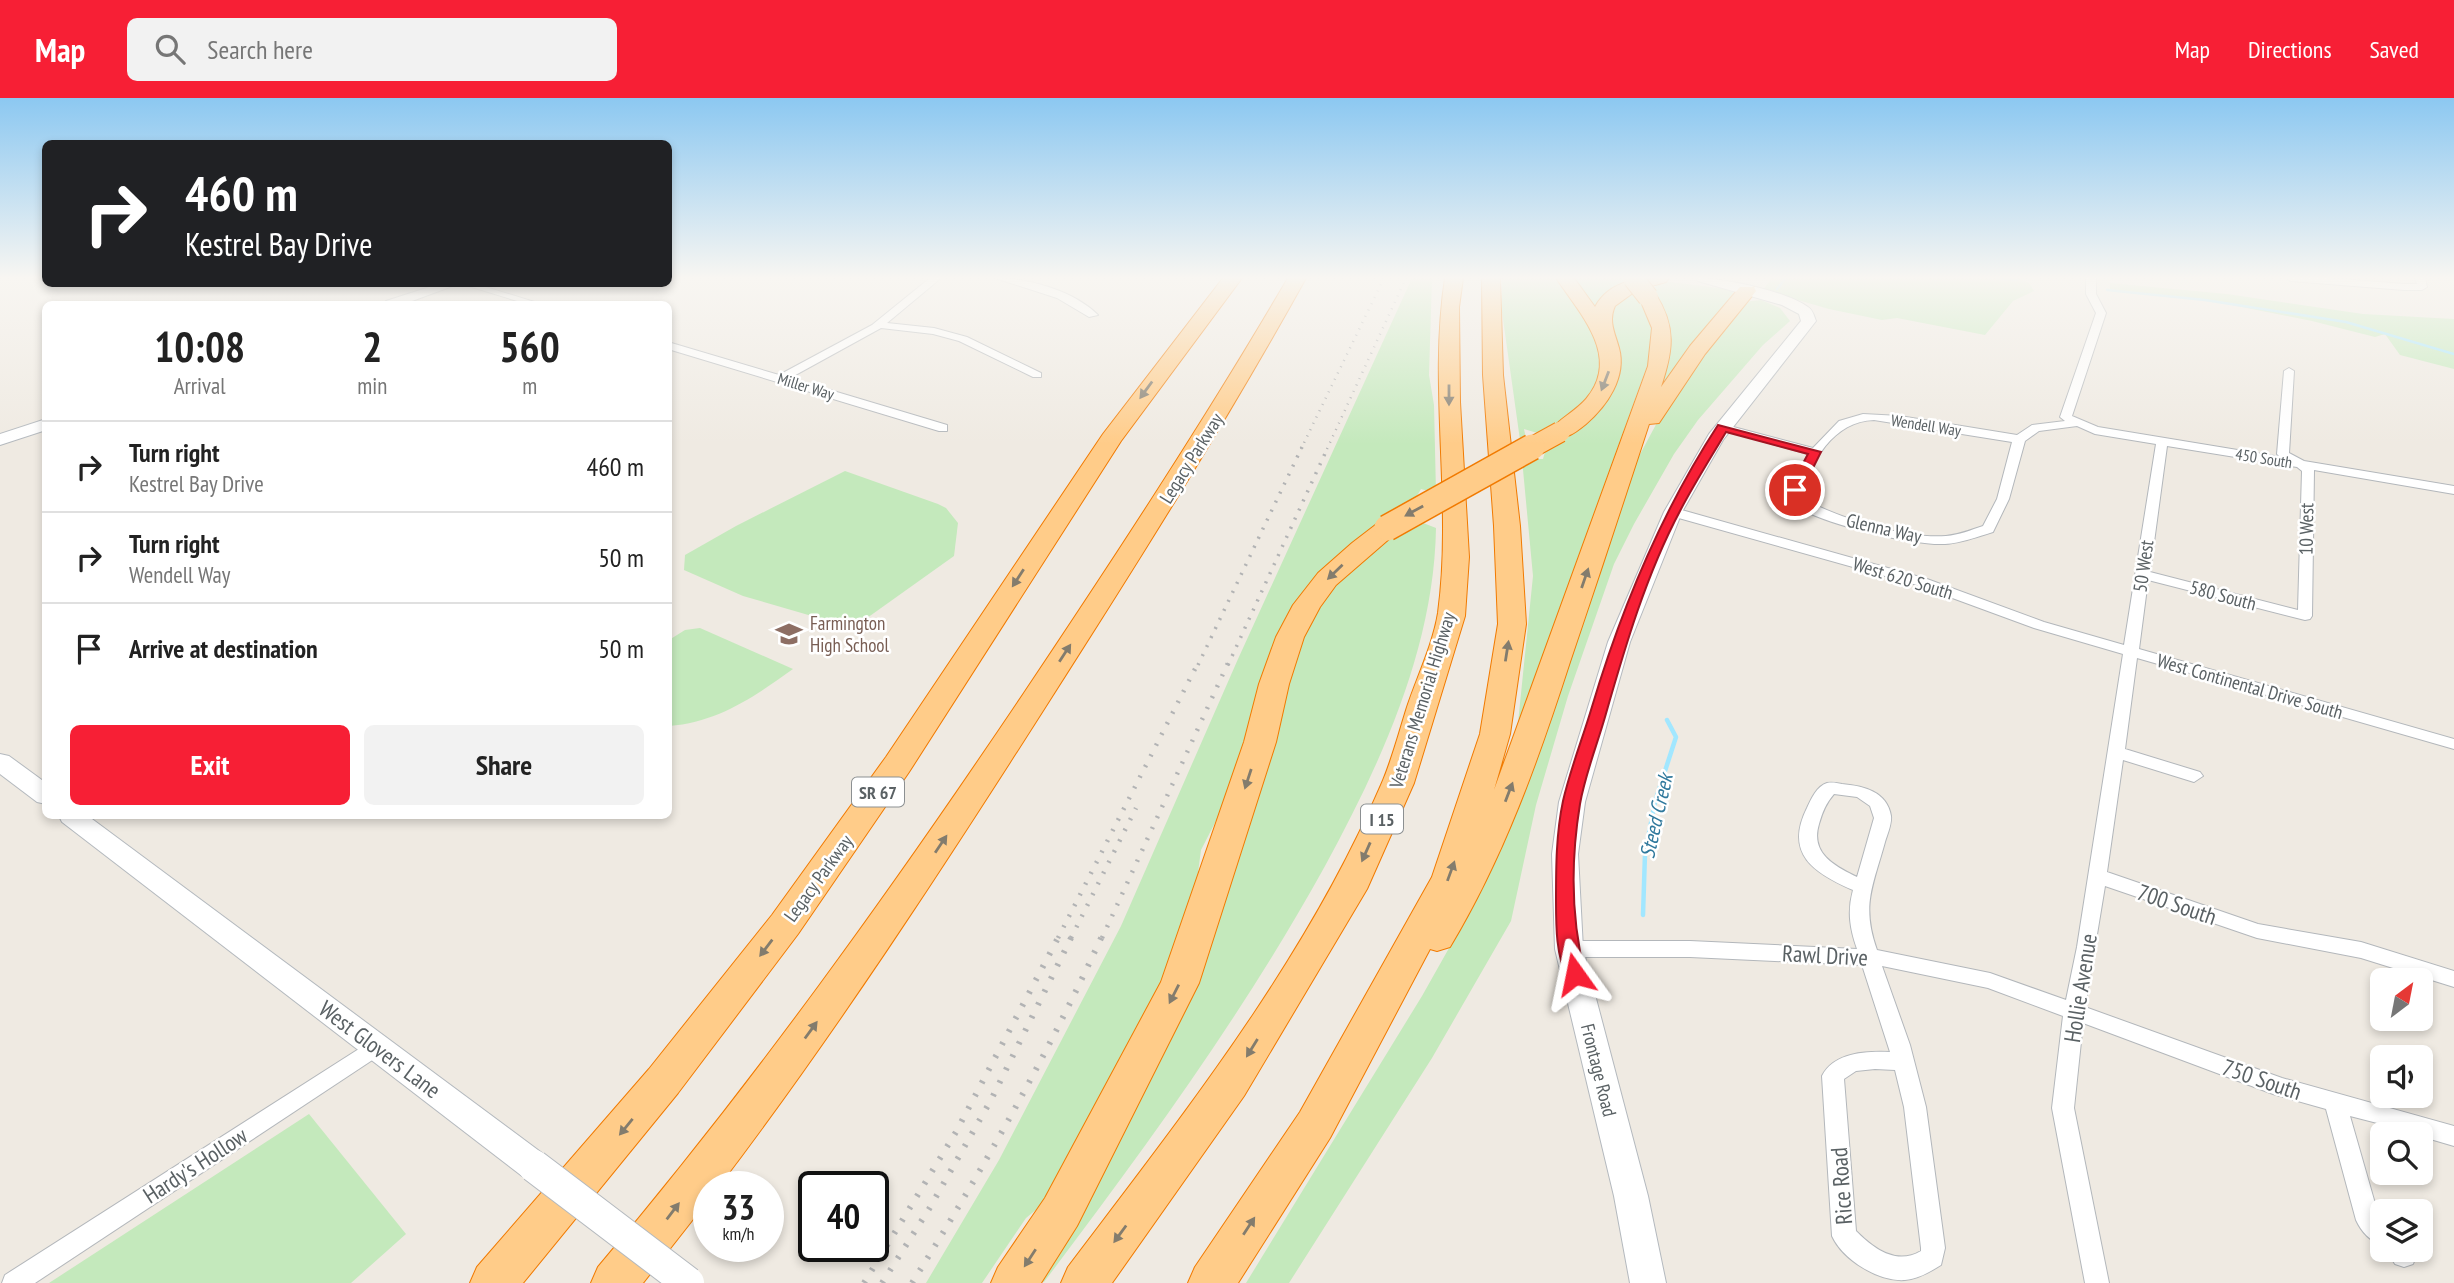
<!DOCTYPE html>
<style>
:root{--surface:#fff;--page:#f2f2f2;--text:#222;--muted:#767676;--line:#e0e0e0;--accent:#f71f35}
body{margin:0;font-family:"PT Sans Narrow",sans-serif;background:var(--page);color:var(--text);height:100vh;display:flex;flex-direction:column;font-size:26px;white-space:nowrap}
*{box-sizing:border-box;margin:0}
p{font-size:23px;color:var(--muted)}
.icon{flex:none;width:38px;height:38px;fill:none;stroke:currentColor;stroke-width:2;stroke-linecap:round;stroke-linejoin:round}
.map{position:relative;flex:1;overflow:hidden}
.panel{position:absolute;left:42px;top:203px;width:630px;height:518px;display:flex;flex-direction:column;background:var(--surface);border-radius:10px;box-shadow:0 4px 10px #0003}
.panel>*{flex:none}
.banner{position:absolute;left:42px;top:42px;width:630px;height:147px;border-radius:10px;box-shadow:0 4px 10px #0003;background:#202124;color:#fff;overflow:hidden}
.needle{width:46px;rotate:32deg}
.buttons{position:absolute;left:2370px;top:870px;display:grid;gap:14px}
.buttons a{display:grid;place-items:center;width:63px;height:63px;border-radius:10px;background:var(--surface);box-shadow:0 4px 10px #0003;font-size:35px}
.speed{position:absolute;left:693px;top:1073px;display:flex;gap:14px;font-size:35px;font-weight:700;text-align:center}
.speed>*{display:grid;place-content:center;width:91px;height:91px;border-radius:50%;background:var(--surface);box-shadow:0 4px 10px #0003;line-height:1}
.speed small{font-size:18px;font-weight:400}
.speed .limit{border:4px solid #111;border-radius:10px;background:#fff;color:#111}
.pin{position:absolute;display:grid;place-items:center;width:60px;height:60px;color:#fff;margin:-30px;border:4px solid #fff;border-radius:50%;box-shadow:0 2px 7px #0007}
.me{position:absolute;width:77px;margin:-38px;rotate:348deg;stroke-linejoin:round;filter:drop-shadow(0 0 5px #0008)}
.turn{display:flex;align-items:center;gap:24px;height:147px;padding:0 28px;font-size:32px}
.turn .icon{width:91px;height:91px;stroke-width:2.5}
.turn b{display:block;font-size:49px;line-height:60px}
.eta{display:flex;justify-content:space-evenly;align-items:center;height:119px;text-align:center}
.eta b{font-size:42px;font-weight:600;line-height:49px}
.primary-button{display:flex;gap:14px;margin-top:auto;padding:14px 28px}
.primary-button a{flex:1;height:80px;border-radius:10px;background:var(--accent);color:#fff;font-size:28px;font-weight:600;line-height:80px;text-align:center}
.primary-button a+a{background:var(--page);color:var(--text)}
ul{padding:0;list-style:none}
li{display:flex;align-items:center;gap:21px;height:91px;padding:0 28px;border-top:2px solid var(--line)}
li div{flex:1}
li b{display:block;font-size:26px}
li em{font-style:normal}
header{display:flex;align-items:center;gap:42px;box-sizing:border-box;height:98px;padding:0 35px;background:var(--accent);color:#fff}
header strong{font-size:33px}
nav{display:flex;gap:38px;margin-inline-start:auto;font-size:24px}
.search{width:490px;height:63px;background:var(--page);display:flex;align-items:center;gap:18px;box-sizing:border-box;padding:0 24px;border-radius:10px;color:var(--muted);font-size:26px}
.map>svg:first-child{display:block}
</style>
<header>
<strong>Map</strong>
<div class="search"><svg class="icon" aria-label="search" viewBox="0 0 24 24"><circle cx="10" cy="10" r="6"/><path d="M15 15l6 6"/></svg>Search here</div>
<nav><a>Map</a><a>Directions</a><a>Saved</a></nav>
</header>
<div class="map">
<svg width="2454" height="1185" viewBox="0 0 2454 1185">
<rect width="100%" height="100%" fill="#efeae2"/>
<g fill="#c4e9bc">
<path d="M1412,180H1432L1429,277L1434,307L1436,395L1421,391L1411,408L1391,420L1271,560L1220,715L1201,752L1195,797L1137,943L1053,1098L1026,1120L982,1185H926L999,1062L1121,828L1238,561Z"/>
<path d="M1502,180H1561C1570,195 1596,232 1600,246C1611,289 1573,315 1544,337L1524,331L1527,346L1521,349L1502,214Z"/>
<path d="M1572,180H1624L1623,184H1630L1605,196L1596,215Z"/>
<path d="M1772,180H2019L2029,185L2034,193L2013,203L1985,237L1897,220L1882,222L1829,211L1763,192Z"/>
<path d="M1663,183L1726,191L1734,195L1653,303L1659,278L1651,194L1656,188L1652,187Z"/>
<path d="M2110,185L2227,196L2363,216L2454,221V271L2400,257L2385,236L2375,239L2312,223L2207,202L2110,192Z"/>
<path d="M1641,196L1653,234L1650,260L1518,625L1533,478L1522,361H1543L1547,347L1608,301L1615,290L1619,275L1611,217L1620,197Z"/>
<path d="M1761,202L1780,210L1790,223L1763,247L1698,322L1674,356L1634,426L1614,466L1568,598L1536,707L1511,823L1432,960L1289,1185H1246L1422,898L1475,804L1489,774L1630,375L1667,306L1743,204Z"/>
<path d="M845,373L938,406L946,410L958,425L954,458L853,530L743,498L684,472L685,457L736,428Z"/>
<path d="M1413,421L1436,430C1434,550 1381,665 1325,768C1244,915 1145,1050 1044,1184L1039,1183L1075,1119L1290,557L1332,486Z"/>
<path d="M700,530L793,571C754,599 718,624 669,628V542L685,532Z"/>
<path d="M309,1016L406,1136L351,1185H49Z"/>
</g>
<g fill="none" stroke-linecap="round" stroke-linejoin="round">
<g stroke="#a2e7ff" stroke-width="2.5">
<path d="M1996,180L2017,182"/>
<path d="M1777,191L1786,180"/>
<path d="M2107,192L2205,202L2346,224L2454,256"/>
</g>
<path stroke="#a2e7ff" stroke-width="4.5" d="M1643,817L1645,756L1655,704L1676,639L1667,622"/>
<g stroke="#b3b7bb" stroke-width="2">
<g id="street">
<path d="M930,180H941L887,225L934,230L967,239L1041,275V279H1033L959,243L933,236L881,230L790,280L947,327V333H939L668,251V244L779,277L872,227Z"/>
<path d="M995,180C1029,180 1074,193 1098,217L1089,219L1057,200Z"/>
<path d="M2086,180H2096V196L2106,215L2072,318L2098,329L2280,359L2277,356L2284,273L2289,270L2294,273L2289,355L2304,363L2454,388V396L2314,372L2312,518L2310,521L2305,522L2148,482L2139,551L2454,641V651L2137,560L2125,651L2200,674L2203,678L2194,684L2123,662L2107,774L2258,826L2361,844L2454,873V889L2361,860L2257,840L2105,788L2085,909L2282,980L2454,1028V1048L2420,1038V1036L2350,1018L2378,1116L2382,1120V1147C2370,1143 2361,1133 2356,1122L2326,1011L2273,996L2083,925L2074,1010L2109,1185H2085L2052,1010L2063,918L1988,890L1882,868L1910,947L1926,1009L1945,1150L1941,1167C1930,1174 1918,1181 1905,1182C1879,1184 1843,1162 1832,1138L1822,978C1834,954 1867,953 1890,954L1862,867L1690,859H1569L1562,856L1559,851L1562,846L1569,843H1690L1857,851C1850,831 1847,814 1853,792C1814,775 1784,756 1807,710C1811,701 1817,688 1827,685C1832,684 1837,685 1842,686C1863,688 1887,693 1891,718C1892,726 1887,737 1885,744C1873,788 1861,807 1877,852L1990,875L2066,902L2077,849L2123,556L2034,530L1917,487L1668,417L1666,414L1668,411H1678L1927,481L2044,524L2124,547L2156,346L2095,336L2077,328L2039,333L2025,343L2009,401L1993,434C1977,439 1961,445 1945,446C1912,448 1810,424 1788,402L1795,380L1808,356L1716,330L1722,326L1813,350L1839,323L1863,316L1900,318L2017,337L2032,327L2065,323L2060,319L2096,215L2086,196ZM1874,322L2012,344L1997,401L1983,428C1971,432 1959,437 1946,438C1903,441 1839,420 1801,400C1809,364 1834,323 1874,322ZM2167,348L2297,369L2302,373L2298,512L2150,474ZM1834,696L1857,699L1870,708L1874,720L1857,779C1834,768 1810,755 1819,726C1822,715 1826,705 1834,696ZM1875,971L1895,972L1904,1009L1921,1150V1153C1896,1168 1873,1150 1856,1133L1844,981L1856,973Z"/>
<path d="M2286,180H2329L2404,186H2417L2415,180H2425L2427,189L2422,192H2404L2291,183Z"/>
<path d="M462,186H476L541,206H527Z"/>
<path d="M376,940L383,943L387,949L383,955L35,1185H2L5,1177Z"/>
<path d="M2386,1152H2413L2416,1158L2413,1166L2404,1169L2395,1166Z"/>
</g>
</g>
<g stroke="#b4b9be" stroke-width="2">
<g id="secondary">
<path d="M1696,180C1723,180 1786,193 1808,209C1813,212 1814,218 1816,223L1723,342L1682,414L1630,544L1585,704L1578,756L1583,851L1648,1098L1666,1185H1630L1614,1098L1555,851L1552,756L1559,704L1608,544L1664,414L1709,336L1801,223L1799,216L1782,207L1698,183Z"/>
<path d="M439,186H458L404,206H384L386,203Z"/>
<path d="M46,321V332L0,347V336Z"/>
<path d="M0,656L9,658L46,685V706L37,704L0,676Z"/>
<path d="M59,718H88L546,1058L551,1068L546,1078L534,1083L522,1078L62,724Z"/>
</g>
</g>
<g stroke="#f17a00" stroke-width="2">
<g id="highway">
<path d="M1223,180H1242L1121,343L909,674L798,836L678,995L523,1185H470L477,1169L649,971L772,817L886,659L1103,336Z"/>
<path d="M1288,180H1306C1225,326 1136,467 1046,608C942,771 836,934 719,1088H709V1101L643,1185H591L598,1169C752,987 891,793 1024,595C1115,459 1205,322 1288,180Z"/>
<path d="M1445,180H1463L1459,209L1460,304L1469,459L1465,518L1414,685L1367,791L1244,998L1112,1185H1061L1068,1169C1183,1017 1305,864 1381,687C1392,662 1399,634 1407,609C1417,579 1433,546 1438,515C1453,404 1428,291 1445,180Z"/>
<path d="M1482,180H1500L1503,277L1520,428L1526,526L1510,636L1494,692L1648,268L1652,230L1639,199L1641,195H1655C1677,229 1673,253 1661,289L1690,248L1740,189H1754L1756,193L1705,256L1659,325L1649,326C1623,405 1597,485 1570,564C1538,663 1504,759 1450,849L1437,853L1430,851L1330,1040L1238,1185H1188L1195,1169L1300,1014L1432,779L1480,636L1498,526L1494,428L1483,277Z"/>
<path d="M1556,180H1574L1595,209C1610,181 1641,180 1669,180L1666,184L1637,192L1615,208C1608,223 1615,235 1619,250C1627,279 1607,308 1586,326C1575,335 1566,342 1552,339L1549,334C1558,321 1575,314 1586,301C1622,259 1580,216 1556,180Z"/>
<path d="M1387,422L1396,425L1400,430L1396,435L1336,487L1320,509L1304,539L1289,586L1276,644L1199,885L1077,1128L1041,1185H991L998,1169L1045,1100L1161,884L1244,644L1259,586L1276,539L1293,507L1318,475L1352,445L1378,425Z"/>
</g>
</g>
<use href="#street" fill="#fff" fill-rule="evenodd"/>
<use href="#secondary" fill="#fff" fill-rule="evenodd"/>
<use href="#highway" fill="#ffcc89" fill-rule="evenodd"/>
<g stroke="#b2b3b4" stroke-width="2.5" stroke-dasharray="1 6" stroke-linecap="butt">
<path d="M1301,351L1384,180"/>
<path d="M1327,351L1406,180"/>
</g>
<g stroke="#b2b3b4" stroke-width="3.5" stroke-dasharray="2 8" stroke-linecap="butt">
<path d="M1198,567L1302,349"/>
<path d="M1228,567L1328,349"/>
</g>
<g stroke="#b2b3b4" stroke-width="4.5" stroke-dasharray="2 10" stroke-linecap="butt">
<path d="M1058,840L1198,565"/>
<path d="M1071,840L1136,710"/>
<path d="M1102,840L1228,565"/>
</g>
<g stroke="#b2b3b4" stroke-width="6" stroke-dasharray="2.5 12" stroke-linecap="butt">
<path d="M864,1185L956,1034L1059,838"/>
<path d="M882,1185L929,1111L991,1002L1072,838"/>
<path d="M912,1185C982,1073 1047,958 1102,838"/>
</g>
<g stroke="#b4b9be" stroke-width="34" stroke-linecap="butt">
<path id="secondary-bridge" d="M534,1068L688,1185"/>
</g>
<g stroke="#f17a00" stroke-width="22" stroke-linecap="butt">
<g id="highway-bridge-far1">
<path d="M1633,180L1648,199"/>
<path d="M1529,351L1560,334"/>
</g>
</g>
<g stroke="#f17a00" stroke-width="28" stroke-linecap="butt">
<path id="highway-bridge" d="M1387,430L1532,349"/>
</g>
<use href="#secondary-bridge" stroke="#fff" stroke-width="32"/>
<use href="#highway-bridge-far1" stroke="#ffcc89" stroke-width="20"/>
<use href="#highway-bridge" stroke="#ffcc89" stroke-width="25"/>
</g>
<defs><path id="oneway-solid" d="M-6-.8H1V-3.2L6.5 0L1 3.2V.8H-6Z" transform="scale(1.75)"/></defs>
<g fill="#837c6d">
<use href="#oneway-solid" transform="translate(1605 283) rotate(111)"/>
<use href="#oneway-solid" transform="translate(1146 292) rotate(126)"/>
<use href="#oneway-solid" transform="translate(1449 297) rotate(90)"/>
<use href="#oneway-solid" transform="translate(1414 413) rotate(151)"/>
<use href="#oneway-solid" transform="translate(1335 474) rotate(136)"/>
<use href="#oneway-solid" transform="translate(1018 480) rotate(123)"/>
<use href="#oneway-solid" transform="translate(1585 480) rotate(-71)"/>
<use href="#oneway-solid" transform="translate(1507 553) rotate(-81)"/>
<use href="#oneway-solid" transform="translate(1065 555) rotate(-57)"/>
<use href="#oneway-solid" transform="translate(1248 681) rotate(108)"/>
<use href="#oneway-solid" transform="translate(1509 694) rotate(-69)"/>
<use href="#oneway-solid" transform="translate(941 746) rotate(-56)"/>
<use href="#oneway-solid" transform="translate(1366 754) rotate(114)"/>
<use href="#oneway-solid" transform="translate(1451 773) rotate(-70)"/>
<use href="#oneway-solid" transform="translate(766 850) rotate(127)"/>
<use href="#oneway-solid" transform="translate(1174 896) rotate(117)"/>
<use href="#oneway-solid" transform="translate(811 932) rotate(-54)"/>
<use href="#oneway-solid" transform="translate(1252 950) rotate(122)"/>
<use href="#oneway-solid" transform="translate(626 1029) rotate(129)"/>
<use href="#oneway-solid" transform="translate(673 1113) rotate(-53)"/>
<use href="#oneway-solid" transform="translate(1249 1128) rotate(-57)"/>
<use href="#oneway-solid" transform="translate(1120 1136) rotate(126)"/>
<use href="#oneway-solid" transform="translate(1030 1160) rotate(123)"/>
</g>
<linearGradient id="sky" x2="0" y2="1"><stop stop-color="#8cc8f1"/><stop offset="0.52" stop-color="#f8f6f2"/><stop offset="1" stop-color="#f8f6f2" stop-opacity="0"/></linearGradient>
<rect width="2454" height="346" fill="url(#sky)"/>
<path fill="#f71f35" stroke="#a11422" stroke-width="2" d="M1718,327L1821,354L1802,392L1795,396L1789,392L1808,356L1726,334C1710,361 1694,386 1680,413C1646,477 1625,549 1605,619C1597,647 1585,677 1580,706C1571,761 1571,821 1585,876L1582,881L1575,883L1568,881C1556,859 1556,828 1556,803C1556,770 1556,736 1563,703C1570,672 1582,642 1591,612C1621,511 1660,416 1718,327Z"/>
<defs>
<g id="school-bare" transform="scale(2.1)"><path d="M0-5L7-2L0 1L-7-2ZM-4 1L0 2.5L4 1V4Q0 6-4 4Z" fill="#8d6e63" stroke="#fff" stroke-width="2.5" paint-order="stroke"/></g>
</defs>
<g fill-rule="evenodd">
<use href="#school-bare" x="789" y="536"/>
</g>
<g text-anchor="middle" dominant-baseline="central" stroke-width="5" stroke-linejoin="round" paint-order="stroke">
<g font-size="16" fill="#5a6164" stroke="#fff">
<text transform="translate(806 288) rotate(17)">Miller Way</text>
<text transform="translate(1926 327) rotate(9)">Wendell Way</text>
<text transform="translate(2264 360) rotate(9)">450 South</text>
</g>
<g fill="#fff" stroke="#8c9092" stroke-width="2">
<rect x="852" y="679.5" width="52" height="29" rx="5"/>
<rect x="1361" y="706.5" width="42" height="29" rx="5"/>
</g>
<g font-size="18" font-weight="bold" fill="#5a6164">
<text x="878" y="694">SR 67</text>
<text x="1382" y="721">I 15</text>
</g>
<g font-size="19" fill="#5a6164" stroke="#fff">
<text transform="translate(1191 360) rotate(-58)">Legacy Parkway</text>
<text transform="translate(1884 430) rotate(13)">Glenna Way</text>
<text transform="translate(2306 431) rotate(-89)">10 West</text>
<text transform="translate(2143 468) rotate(-82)">50 West</text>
<text transform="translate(1903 480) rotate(17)">West 620 South</text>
<text transform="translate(2223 497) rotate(15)">580 South</text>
<text transform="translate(2250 588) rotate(16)">West Continental Drive South</text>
<text transform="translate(1422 602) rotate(-73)">Veterans Memorial Highway</text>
<text transform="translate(818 780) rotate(-54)">Legacy Parkway</text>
<text transform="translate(1599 972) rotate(76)">Frontage Road</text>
</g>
<g font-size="19" fill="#785e54" stroke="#fff" text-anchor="start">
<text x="810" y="525">Farmington<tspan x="810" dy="22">High School</tspan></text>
</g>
<g font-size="21" font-style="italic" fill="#30799d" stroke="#fff">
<text transform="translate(1656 718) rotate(-77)">Steed Creek</text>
</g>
<g font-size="23" fill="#5a6164" stroke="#fff">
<text transform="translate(2177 806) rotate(19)">700 South</text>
<text transform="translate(1825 857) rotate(3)">Rawl Drive</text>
<text transform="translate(2080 890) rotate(-81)">Hollie Avenue</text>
<text transform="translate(380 951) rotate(37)">West Glovers Lane</text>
<text transform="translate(2262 981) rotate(19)">750 South</text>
<text transform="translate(195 1067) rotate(-33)">Hardy's Hollow</text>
<text transform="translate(1841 1088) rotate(-94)">Rice Road</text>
</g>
</g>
</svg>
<div class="buttons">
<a><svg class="needle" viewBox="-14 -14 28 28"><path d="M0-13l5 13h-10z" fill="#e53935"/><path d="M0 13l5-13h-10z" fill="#767676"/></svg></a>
<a><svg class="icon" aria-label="sound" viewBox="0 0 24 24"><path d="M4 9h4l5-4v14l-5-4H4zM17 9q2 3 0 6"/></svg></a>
<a><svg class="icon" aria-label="search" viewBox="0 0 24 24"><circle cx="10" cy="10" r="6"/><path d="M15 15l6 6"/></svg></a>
<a><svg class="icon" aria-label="layers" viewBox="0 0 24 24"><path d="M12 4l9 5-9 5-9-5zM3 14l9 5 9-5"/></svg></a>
</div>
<div class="speed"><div>33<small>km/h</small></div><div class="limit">40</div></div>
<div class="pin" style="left:1795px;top:392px;background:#d93025"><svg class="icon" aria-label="arrive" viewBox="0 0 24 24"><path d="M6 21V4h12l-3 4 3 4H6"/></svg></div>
<svg class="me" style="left:1575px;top:876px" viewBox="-20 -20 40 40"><path d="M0-17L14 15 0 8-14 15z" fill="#f71f35" stroke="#fff" stroke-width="4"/></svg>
<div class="banner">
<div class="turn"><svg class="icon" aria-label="right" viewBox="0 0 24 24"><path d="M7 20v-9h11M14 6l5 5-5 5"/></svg><div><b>460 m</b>Kestrel Bay Drive</div></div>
</div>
<section class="panel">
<div class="eta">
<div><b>10:08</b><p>Arrival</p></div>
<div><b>2</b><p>min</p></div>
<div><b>560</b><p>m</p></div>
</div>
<ul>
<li><svg class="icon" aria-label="right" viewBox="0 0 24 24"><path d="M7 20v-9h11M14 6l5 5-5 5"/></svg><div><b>Turn right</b><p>Kestrel Bay Drive</p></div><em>460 m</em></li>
<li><svg class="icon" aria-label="right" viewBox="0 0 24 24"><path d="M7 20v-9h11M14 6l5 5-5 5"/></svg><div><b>Turn right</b><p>Wendell Way</p></div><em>50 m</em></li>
<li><svg class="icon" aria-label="arrive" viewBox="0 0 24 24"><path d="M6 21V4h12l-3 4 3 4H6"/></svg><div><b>Arrive at destination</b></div><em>50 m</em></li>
</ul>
<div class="primary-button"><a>Exit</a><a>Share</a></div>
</section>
</div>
